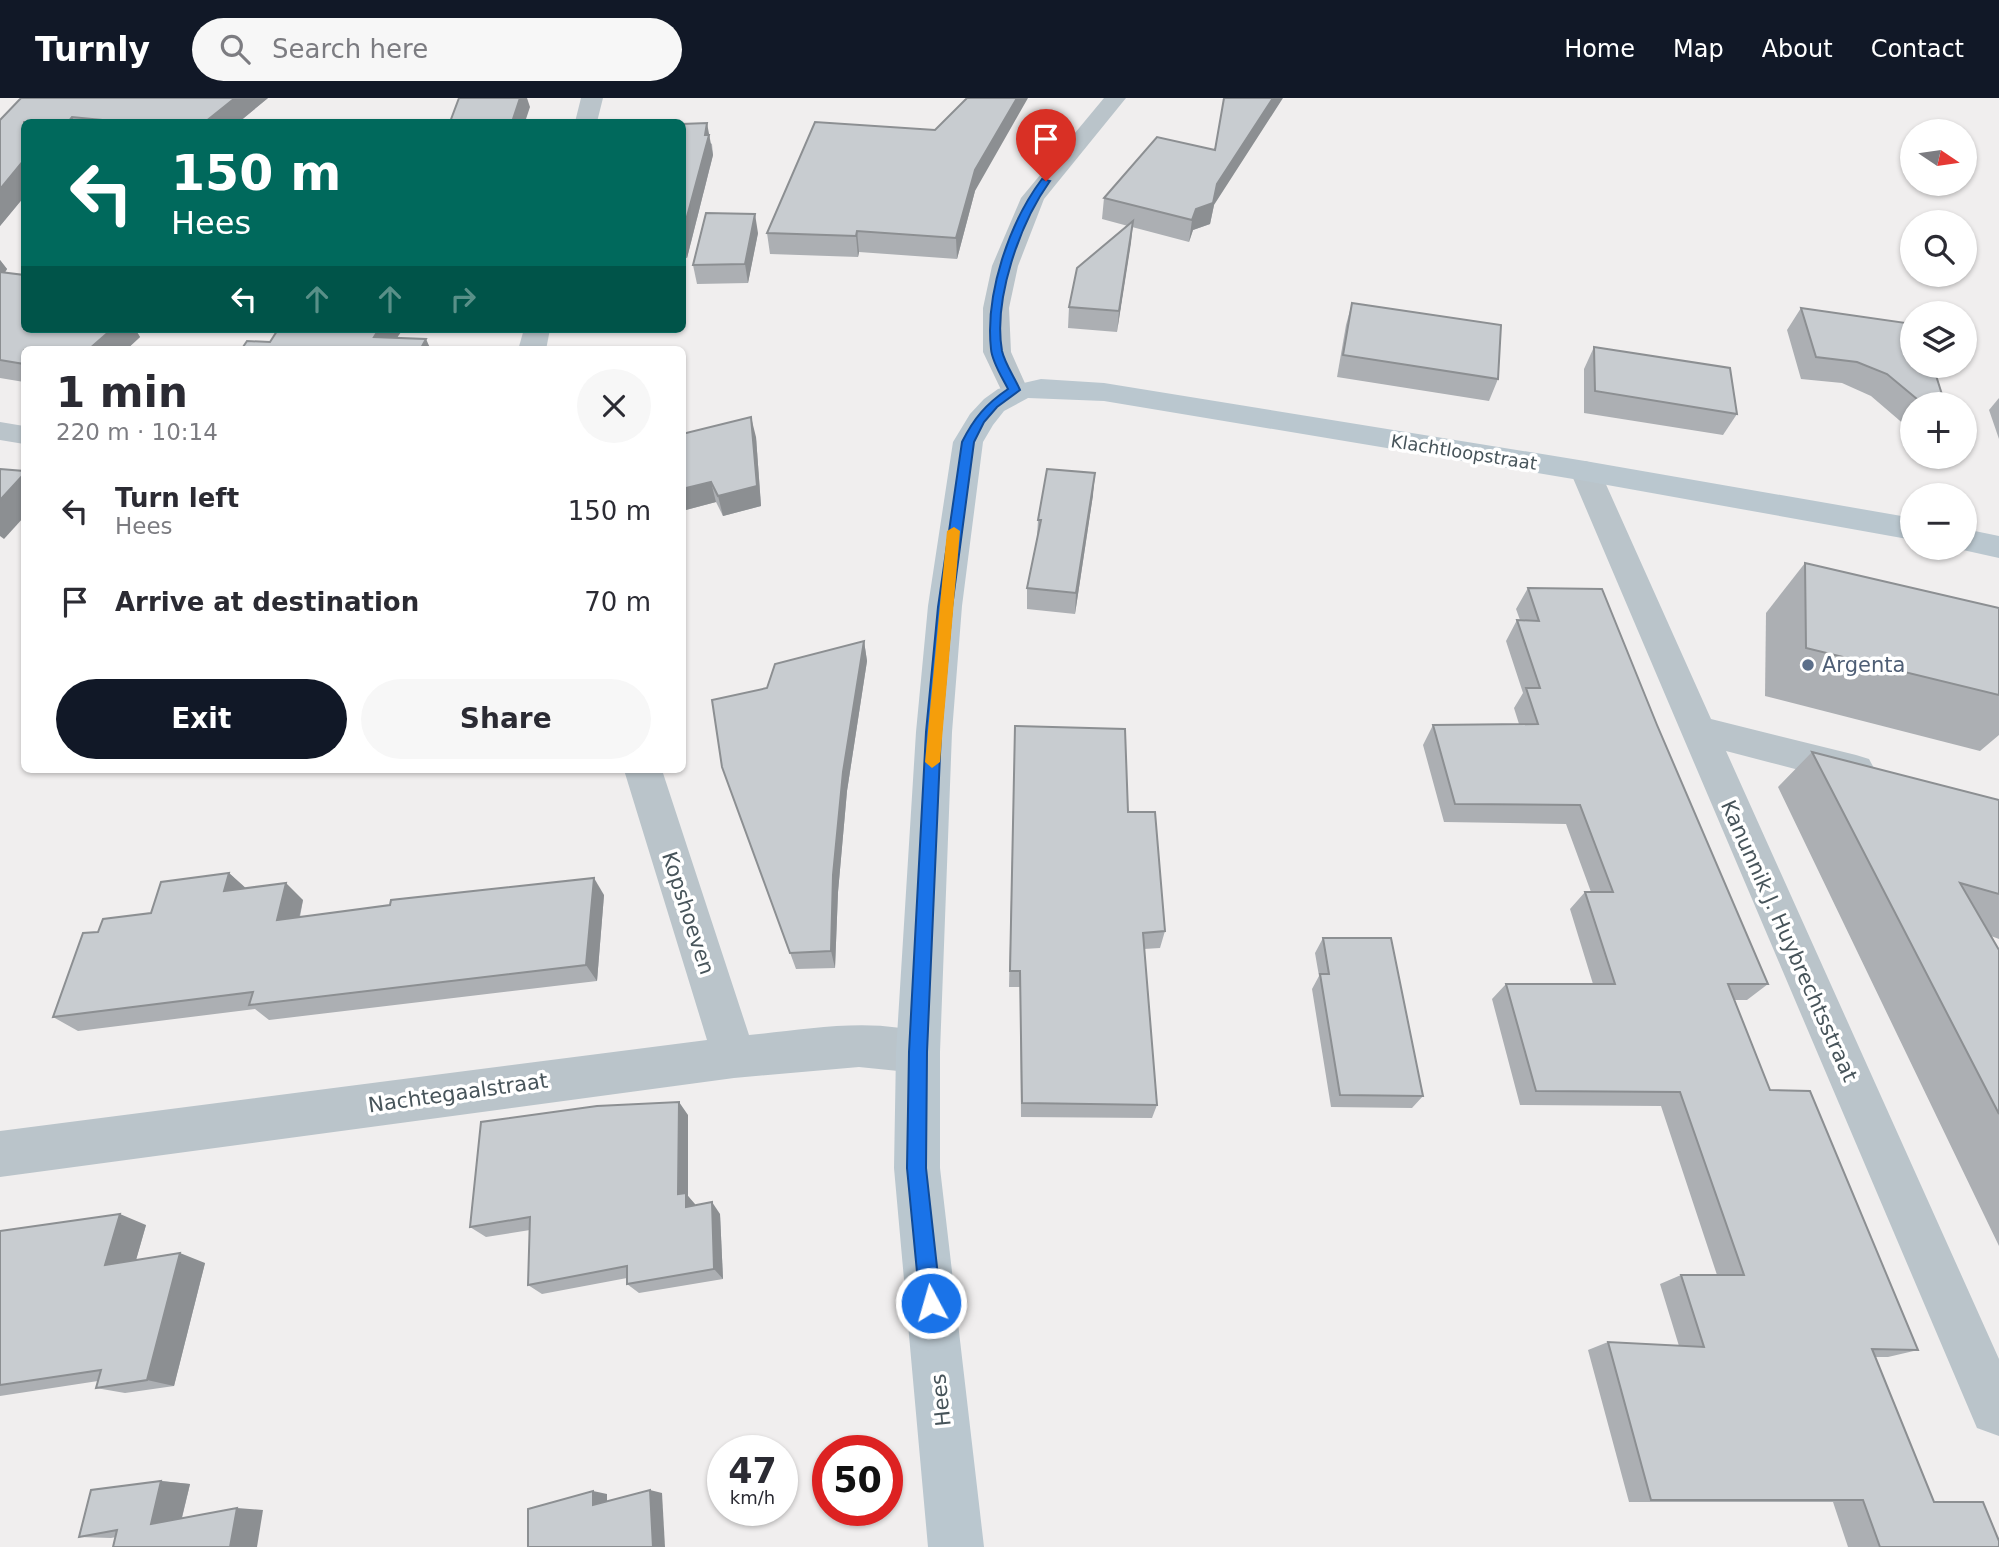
<!DOCTYPE html>
<meta charset="utf-8">
<style>
:root{--surface:#fff;--page:#f7f7f7;--text:#2b2b33;--muted:#7c7c81;--accent:#111827}
body{margin:0;font-family:"DejaVu Sans",sans-serif;background:var(--page);color:var(--text);height:100vh;display:flex;flex-direction:column;font-size:26px;white-space:nowrap}
*{box-sizing:border-box;margin:0}
p{font-size:23px;color:var(--muted)}
.icon{flex:none;width:38px;height:38px;fill:none;stroke:currentColor;stroke-width:2;stroke-linecap:round;stroke-linejoin:round}
.map{position:relative;flex:1;overflow:hidden}
.details{position:absolute;left:21px;top:248px;width:665px;height:427px;display:flex;flex-direction:column;background:var(--surface);border-radius:10px;box-shadow:0 2px 5px #0004}
.details>*{flex:none}
.hud{position:absolute;left:21px;top:21px;width:665px;height:214px;border-radius:10px;box-shadow:0 2px 5px #0004;background:#00695c;color:#fff;overflow:hidden}
.needle{width:46px;rotate:103deg}
.buttons{position:absolute;left:1900px;top:21px;display:grid;gap:14px}
.buttons a{display:grid;place-items:center;width:77px;height:77px;border-radius:50%;background:var(--surface);box-shadow:0 2px 5px #0004;font-size:35px}
.speed{position:absolute;left:707px;top:1337px;display:flex;gap:14px;font-size:35px;font-weight:700;text-align:center}
.speed>*{display:grid;place-content:center;width:91px;height:91px;border-radius:50%;background:var(--surface);box-shadow:0 2px 5px #0004;line-height:1}
.speed small{font-size:18px;font-weight:400}
.speed .limit{border:10px solid #d22;background:#fff;color:#111}
.pin{position:absolute;display:grid;place-items:center;width:60px;height:60px;color:#fff;margin:-72px -30px;border-radius:50% 50% 50% 0;rotate:-45deg;box-shadow:0 0 7px #0007}
.pin .icon{rotate:45deg}
.me{position:absolute;width:77px;margin:-38px;rotate:354deg;stroke-linejoin:round;filter:drop-shadow(0 0 5px #0008)}
.turn{display:flex;align-items:center;gap:24px;height:147px;padding:0 35px;font-size:32px}
.turn .icon{width:91px;height:91px;stroke-width:2.5}
.turn b{display:block;font-size:49px;line-height:60px}
.lanes{display:flex;align-items:center;height:66px;padding:0 35px;background:#0003;justify-content:center;gap:35px;direction:ltr}
.lanes .off{opacity:.35}
.round{display:grid;place-items:center;flex:none;width:74px;height:74px;border-radius:37px;background:var(--page)}
.headline{display:flex;align-items:center;justify-content:space-between;height:119px;padding:0 35px}
h1{font-size:42px;font-weight:800;line-height:52px}
.button{display:flex;gap:14px;margin-top:auto;padding:14px 35px}
.button a{flex:1;height:80px;border-radius:42px;background:var(--accent);color:#fff;font-size:28px;font-weight:800;line-height:80px;text-align:center}
.button a+a{background:var(--page);color:var(--text)}
ul{padding:0;list-style:none}
li{display:flex;align-items:center;gap:21px;height:91px;padding:0 35px}
li div{flex:1}
li b{display:block;font-size:26px}
li em{font-style:normal}
header{display:flex;align-items:center;gap:42px;box-sizing:border-box;height:98px;padding:0 35px;background:var(--accent);color:#fff}
header strong{font-size:33px}
nav{display:flex;gap:38px;margin-inline-start:auto;font-size:24px}
.search{width:490px;height:63px;background:var(--page);display:flex;align-items:center;gap:18px;box-sizing:border-box;padding:0 24px;border-radius:38px;color:var(--muted);font-size:26px}
.map>svg:first-child{display:block}
</style>
<header>
<strong>Turnly</strong>
<div class="search"><svg class="icon" aria-label="search" viewBox="0 0 24 24"><circle cx="10" cy="10" r="6"/><path d="M15 15l6 6"/></svg>Search here</div>
<nav><a>Home</a><a>Map</a><a>About</a><a>Contact</a></nav>
</header>
<div class="map">
<svg width="1999" height="1449" viewBox="0 0 1999 1449">
<rect width="100%" height="100%" fill="#f0eeee"/>
<g fill="none" stroke-linecap="round" stroke-linejoin="round">
<g fill="#bac4ca" fill-rule="evenodd">
<path d="M581,0H603L597,24H575Z"/>
<path d="M1104,0H1126L1044,101L1018,168L1009,210L1011,254L1028,292L1024,298L1014,301L1004,298L983,254V210L992,168L1021,100Z"/>
<path d="M524,231H550L546,252H518Z"/>
<path d="M0,324L24,328V346L0,342Z"/>
<path d="M1585,363L1596,366L1600,373L1711,621L1856,657L1869,661L1875,672L1869,683L1856,687L1726,653L1999,1261V1338L1977,1330L1570,373L1574,366Z"/>
<path d="M624,672H662L749,937C808,932 877,917 934,939L940,954L934,969L918,975L859,969L734,980L0,1079V1033L707,942Z"/>
</g>
<g fill="#bac7cf" fill-rule="evenodd">
<path d="M1041,281L1104,285L1585,363L1913,420V442L1585,383L1104,303L1028,300L1004,313L993,327L983,344L962,508L952,634L940,954V1070L984,1449H928L894,1070L896,954L916,634L928,508L953,344L970,316L984,301L998,291Z"/>
<path d="M1965,431L1999,438V460L1954,450H1965Z"/>
</g>
</g>
<g fill="#acafb3">
<path d="M268,0L239,24H24V99L0,128V22Z"/>
<path d="M682,26L712,46L713,57L687,160H682Z"/>
<path d="M975,93L957,161L859,154L858,159L770,156L767,135Z"/>
<path d="M1104,100L1214,107L1210,126L1193,132L1189,144L1132,129L1117,234L1068,230L1069,209L1128,128L1102,121Z"/>
<path d="M758,135L748,185L697,186L693,167Z"/>
<path d="M0,162L7,171L5,175L24,231H135L140,239L126,252H24V284L0,280Z"/>
<path d="M1352,205L1498,281L1489,303L1337,279L1346,227Z"/>
<path d="M1801,210L1945,306H1913V334L1871,298L1842,285L1801,281L1787,232Z"/>
<path d="M1594,249L1737,316L1723,337L1584,315V271Z"/>
<path d="M1999,300V341L1989,312Z"/>
<path d="M682,336L756,339L761,408L723,418L716,404L682,413Z"/>
<path d="M1093,397L1075,516L1027,511V490L1037,440L1038,422Z"/>
<path d="M1805,465L1999,510V637L1980,653L1765,598L1766,515Z"/>
<path d="M1528,490L1657,627L1768,886L1747,902H1734L1770,992L1918,1252L1888,1259H1875L1934,1404L1999,1449H1848L1833,1404H1629L1588,1252L1608,1244L1679,1248L1660,1186L1681,1177H1717L1661,1008L1520,1007L1492,901L1506,886H1593L1570,811L1585,794H1591L1566,726L1444,724L1423,647L1433,627L1519,626L1514,610L1523,595L1506,543L1517,522H1520L1516,511Z"/>
<path d="M864,543L867,563L847,693L838,794L835,870L796,871L722,669L767,590Z"/>
<path d="M1015,628L1128,714L1165,833L1160,850L1144,851L1157,1007L1152,1020L1021,1019L1020,889H1009Z"/>
<path d="M1812,654L1999,702V841L1991,838L1999,852V1148L1778,689Z"/>
<path d="M229,775L246,791L303,802L300,819L604,797L597,883L269,922L255,911L78,933L53,919L98,834L151,815Z"/>
<path d="M1323,840L1423,998L1412,1010L1331,1009L1312,891L1319,878L1315,855Z"/>
<path d="M688,1017V1098L695,1107L720,1116L723,1181L639,1195L627,1186V1180L542,1196L528,1187L530,1132L486,1139L470,1129Z"/>
<path d="M146,1127L136,1162L205,1165L174,1288L125,1295L96,1290L98,1283L0,1298V1133Z"/>
<path d="M161,1383L190,1386L182,1420L263,1412L111,1440L79,1439Z"/>
</g>
<g fill="#8c8f92">
<path d="M235,0H268L239,24H205Z"/>
<path d="M520,0H527L530,9L525,24H512Z"/>
<path d="M1017,0H1028L975,93L957,161L956,140L975,72Z"/>
<path d="M1273,0H1283L1214,107L1210,126L1193,132L1189,144L1192,122L1196,111L1217,86Z"/>
<path d="M72,19L75,24H68Z"/>
<path d="M707,25L713,57L687,160L682,137Z"/>
<path d="M24,62V99L0,128V91Z"/>
<path d="M755,116L758,135L748,185L745,166Z"/>
<path d="M1133,123L1131,145L1117,234L1119,213Z"/>
<path d="M857,133L859,154L858,159L856,138Z"/>
<path d="M0,162L7,171L0,181Z"/>
<path d="M112,231H135L140,239L126,252H88Z"/>
<path d="M379,231H403L389,252L374,239Z"/>
<path d="M426,241L431,252H420Z"/>
<path d="M751,319L756,339L761,408L723,418L718,398Z"/>
<path d="M1095,375L1093,397L1075,516L1076,495Z"/>
<path d="M24,376V419L4,441L0,438V402Z"/>
<path d="M711,384L716,404L682,413V391Z"/>
<path d="M864,543L867,563L847,693L838,794L835,870L831,853L833,777L843,674Z"/>
<path d="M229,775L248,792L224,793Z"/>
<path d="M594,780L604,797L597,883L586,867Z"/>
<path d="M286,785L303,802L295,838L277,822Z"/>
<path d="M679,1004L688,1017V1098L695,1106L696,1120L678,1096Z"/>
<path d="M712,1104L720,1116L723,1181L714,1171Z"/>
<path d="M120,1116L146,1127L132,1176L105,1167Z"/>
<path d="M180,1155L205,1165L174,1288L147,1282Z"/>
<path d="M161,1383L190,1386L180,1427L151,1426Z"/>
<path d="M650,1392L662,1395L665,1449H653Z"/>
<path d="M593,1393L607,1396V1409L593,1407Z"/>
<path d="M237,1410L263,1412L257,1449H230Z"/>
</g>
<g fill="#c8ccd0" stroke="#8c8f92" stroke-width="2">
<path d="M21,0H235L205,24H123L72,19L68,24H24V62L0,91V22Z"/>
<path d="M459,0H520L512,24H450Z"/>
<path d="M967,0H1017L975,72L956,140L857,133L856,138L767,135L815,24L935,32Z"/>
<path d="M1224,0H1273L1217,86L1213,105L1196,111L1192,122L1104,100L1157,39L1215,52Z"/>
<path d="M707,25L705,37H709L682,137V26Z"/>
<path d="M706,115L755,116L745,166L693,167Z"/>
<path d="M1133,123L1119,213L1069,209L1077,170Z"/>
<path d="M0,174L24,177V231H112L88,252H24V266L0,262Z"/>
<path d="M1352,205L1501,227L1498,281L1343,257Z"/>
<path d="M1801,210L1913,226V268H1933L1945,306H1923L1887,276L1857,264L1816,259Z"/>
<path d="M319,231H379L374,239L426,241L420,252H241L247,243L270,244L277,233H318Z"/>
<path d="M1594,249L1730,270L1737,316L1595,293Z"/>
<path d="M751,319L757,388L718,398L711,384L682,391V336Z"/>
<path d="M0,371L24,373V376L0,402Z"/>
<path d="M1047,371L1095,375L1076,495L1027,490L1041,422H1038Z"/>
<path d="M1805,465L1999,510V597L1806,550Z"/>
<path d="M1528,490L1602,491L1657,627L1768,886H1728L1770,992L1810,993L1918,1252L1872,1251L1934,1404H1983L1999,1443V1449H1880L1863,1402H1651L1608,1244L1704,1249L1681,1177H1744L1680,994L1536,993L1506,886H1615L1585,794H1613L1580,707L1455,706L1433,627L1538,626L1526,590H1540L1517,522L1539,523Z"/>
<path d="M864,543L843,674L833,777L831,853L790,855L722,669L712,602L767,590L775,566Z"/>
<path d="M1015,628L1125,631L1128,714H1155L1165,833L1143,835L1157,1007L1022,1005L1020,873H1010Z"/>
<path d="M1812,654L1999,702V796L1960,785L1999,852V1016Z"/>
<path d="M229,775L224,793L286,785L277,822L390,807L391,802L594,780L586,867L249,907L253,894L53,919L83,835L98,834L103,821L151,815L161,784Z"/>
<path d="M1323,840H1391L1423,998L1340,997L1320,876H1329Z"/>
<path d="M679,1004L678,1096L686,1095V1109L712,1104L714,1171L627,1186V1168L528,1187L530,1119L470,1129L481,1024L597,1008Z"/>
<path d="M120,1116L105,1167L180,1155L147,1282L96,1290L101,1272L0,1287V1133Z"/>
<path d="M161,1383L151,1426L237,1410L230,1449H113L117,1432L79,1439L91,1392Z"/>
<path d="M650,1392L653,1449H528V1411L593,1393V1407Z"/>
</g>
<path fill="#1a73e8" stroke="#114b97" stroke-width="2" d="M1042,81L1050,83C1020,125 993,201 1002,253C1005,266 1015,280 1020,292L997,309L984,324L974,344L952,509L941,634L927,954L926,1070L941,1205L938,1212L931,1216L923,1212L920,1205L907,1070L909,954L926,634L938,509L962,344C974,320 986,306 1008,291C1002,279 992,264 991,251C985,196 1009,125 1042,81Z"/>
<path fill="#f59e0b" d="M954,429L960,433L940,664L932,670L925,664L947,433Z"/>
<circle fill="#5c6f8a" stroke="#fff" stroke-width="2.5" cx="1808" cy="567" r="7"/>
<g text-anchor="middle" dominant-baseline="central" stroke-width="7" stroke-linejoin="round" paint-order="stroke">
<g font-size="18" fill="#47545a" stroke="#fff">
<text transform="translate(1464 354) rotate(9)">Klachtloopstraat</text>
</g>
<g font-size="21" fill="#4e5e75" stroke="#fff" text-anchor="start">
<text x="1822" y="567">Argenta</text>
</g>
<g font-size="21" fill="#47545a" stroke="#fff">
<text transform="translate(688 815) rotate(72)">Kopshoeven</text>
<text transform="translate(1789 843) rotate(66)">Kanunnik J. Huybrechtsstraat</text>
<text transform="translate(458 995) rotate(-8)">Nachtegaalstraat</text>
<text transform="translate(941 1302) rotate(-96)">Hees</text>
</g>
</g>
</svg>
<div class="buttons">
<a><svg class="needle" viewBox="-14 -14 28 28"><path d="M0-13l5 13h-10z" fill="#e53935"/><path d="M0 13l5-13h-10z" fill="#7c7c81"/></svg></a>
<a><svg class="icon" aria-label="search" viewBox="0 0 24 24"><circle cx="10" cy="10" r="6"/><path d="M15 15l6 6"/></svg></a>
<a><svg class="icon" aria-label="layers" viewBox="0 0 24 24"><path d="M12 4l9 5-9 5-9-5zM3 14l9 5 9-5"/></svg></a>
<a>+</a>
<a>−</a>
</div>
<div class="speed"><div>47<small>km/h</small></div><div class="limit">50</div></div>
<div class="pin" style="left:1046px;top:83px;background:#d93025"><svg class="icon" aria-label="arrive" viewBox="0 0 24 24"><path d="M6 21V4h12l-3 4 3 4H6"/></svg></div>
<svg class="me" style="left:931px;top:1205px" viewBox="-20 -20 40 40"><circle r="17" fill="#1a73e8" stroke="#fff" stroke-width="3"/><path d="M0-11L8 9 0 5-8 9z" fill="#fff"/></svg>
<div class="hud">
<div class="turn"><svg class="icon" aria-label="left" viewBox="0 0 24 24"><path d="M17 20v-9H6M10 6l-5 5 5 5"/></svg><div><b>150 m</b>Hees</div></div>
<div class="lanes"><svg class="icon" aria-label="left" viewBox="0 0 24 24"><path d="M17 20v-9H6M10 6l-5 5 5 5"/></svg><svg class="icon off" aria-label="ahead" viewBox="0 0 24 24"><path d="M12 20V5M6 11l6-6 6 6"/></svg><svg class="icon off" aria-label="ahead" viewBox="0 0 24 24"><path d="M12 20V5M6 11l6-6 6 6"/></svg><svg class="icon off" aria-label="right" viewBox="0 0 24 24"><path d="M7 20v-9h11M14 6l5 5-5 5"/></svg></div>
</div>
<section class="details">
<div class="headline"><div><h1>1 min</h1><p>220 m · 10:14</p></div><a class="round"><svg class="icon" aria-label="close" viewBox="0 0 24 24"><path d="M6 6l12 12M18 6L6 18"/></svg></a></div>
<ul>
<li><svg class="icon" aria-label="left" viewBox="0 0 24 24"><path d="M17 20v-9H6M10 6l-5 5 5 5"/></svg><div><b>Turn left</b><p>Hees</p></div><em>150 m</em></li>
<li><svg class="icon" aria-label="arrive" viewBox="0 0 24 24"><path d="M6 21V4h12l-3 4 3 4H6"/></svg><div><b>Arrive at destination</b></div><em>70 m</em></li>
</ul>
<div class="button"><a>Exit</a><a>Share</a></div>
</section>
</div>
